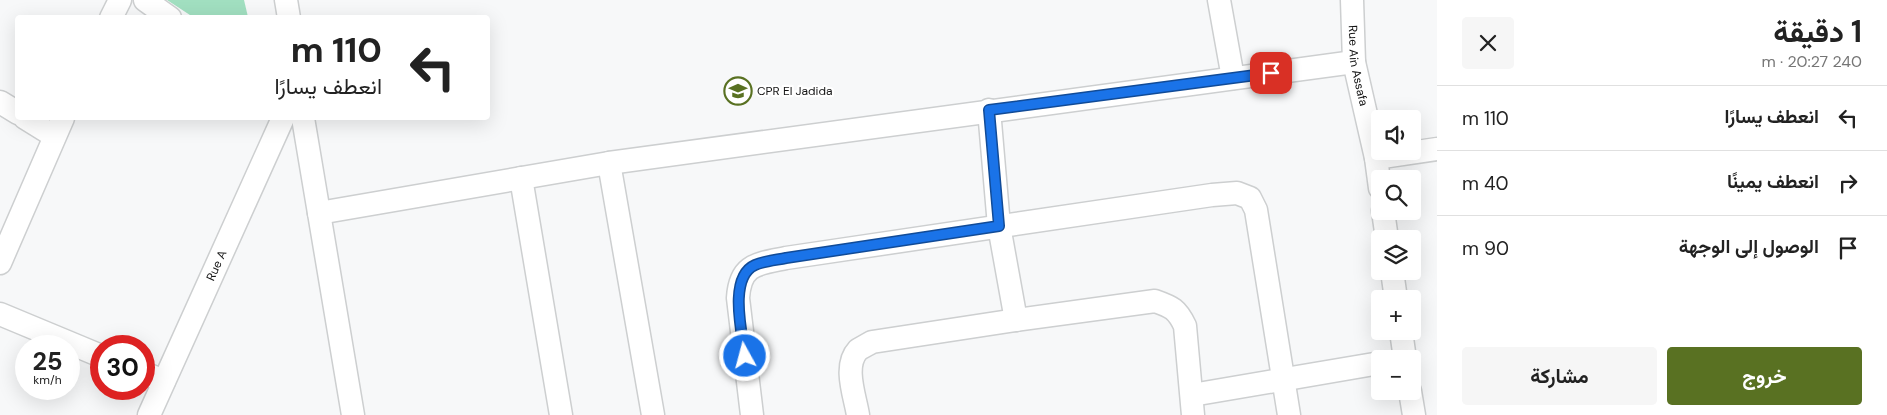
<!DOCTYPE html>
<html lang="ar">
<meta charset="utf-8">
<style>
:root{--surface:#fff;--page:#f6f6f6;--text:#222;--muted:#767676;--line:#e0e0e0;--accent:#597122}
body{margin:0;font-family:"DM Sans",Vazirmatn,sans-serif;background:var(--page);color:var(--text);direction:rtl;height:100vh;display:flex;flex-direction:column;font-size:19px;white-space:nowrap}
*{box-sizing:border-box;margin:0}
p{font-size:16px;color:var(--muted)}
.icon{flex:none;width:28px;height:28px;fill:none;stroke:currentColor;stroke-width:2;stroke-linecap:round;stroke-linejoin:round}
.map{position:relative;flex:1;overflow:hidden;direction:ltr}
.panel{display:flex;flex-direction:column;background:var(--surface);width:450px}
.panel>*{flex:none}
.guide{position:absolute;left:15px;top:15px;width:475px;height:105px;border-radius:5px;box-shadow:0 5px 20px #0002;direction:rtl;background:#fff;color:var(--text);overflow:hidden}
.controls{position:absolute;left:1371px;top:110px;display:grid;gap:10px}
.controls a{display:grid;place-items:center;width:50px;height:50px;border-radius:5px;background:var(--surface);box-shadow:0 5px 20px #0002;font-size:25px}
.speed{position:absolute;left:15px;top:335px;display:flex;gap:10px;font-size:25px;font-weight:700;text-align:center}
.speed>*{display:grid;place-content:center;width:65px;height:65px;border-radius:50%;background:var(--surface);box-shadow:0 5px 20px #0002;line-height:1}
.speed small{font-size:12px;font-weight:400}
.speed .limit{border:8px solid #d22;background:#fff;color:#111}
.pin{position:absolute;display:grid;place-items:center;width:42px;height:42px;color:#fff;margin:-21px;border-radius:10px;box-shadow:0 2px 8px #0006}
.me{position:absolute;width:55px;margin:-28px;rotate:353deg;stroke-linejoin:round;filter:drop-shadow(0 0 4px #0008)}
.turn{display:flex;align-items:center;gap:18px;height:105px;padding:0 25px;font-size:22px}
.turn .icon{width:65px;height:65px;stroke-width:2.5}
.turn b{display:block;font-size:35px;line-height:42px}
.round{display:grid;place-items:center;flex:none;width:52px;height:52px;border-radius:5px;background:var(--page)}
.overview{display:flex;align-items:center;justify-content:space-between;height:85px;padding:0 25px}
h1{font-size:30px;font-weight:700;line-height:38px}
.cta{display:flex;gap:10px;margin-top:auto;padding:10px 25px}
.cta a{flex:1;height:58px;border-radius:5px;background:var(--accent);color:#fff;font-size:20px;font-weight:700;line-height:58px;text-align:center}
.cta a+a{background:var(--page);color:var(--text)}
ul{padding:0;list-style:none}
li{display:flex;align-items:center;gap:15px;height:65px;padding:0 25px;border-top:1px solid var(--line)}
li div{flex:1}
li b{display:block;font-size:19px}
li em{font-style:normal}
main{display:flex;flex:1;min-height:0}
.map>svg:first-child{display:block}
</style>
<main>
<section class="panel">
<div class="overview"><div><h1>1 دقيقة</h1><p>240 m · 20:27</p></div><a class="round"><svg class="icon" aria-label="close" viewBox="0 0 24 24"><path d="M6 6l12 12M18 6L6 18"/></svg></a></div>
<ul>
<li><svg class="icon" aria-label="left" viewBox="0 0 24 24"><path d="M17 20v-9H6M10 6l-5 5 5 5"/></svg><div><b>انعطف يسارًا</b></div><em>110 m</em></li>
<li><svg class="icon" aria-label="right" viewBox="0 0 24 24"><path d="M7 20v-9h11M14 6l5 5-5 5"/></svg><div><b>انعطف يمينًا</b></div><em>40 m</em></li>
<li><svg class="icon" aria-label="arrive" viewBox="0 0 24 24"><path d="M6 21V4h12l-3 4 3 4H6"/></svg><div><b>الوصول إلى الوجهة</b></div><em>90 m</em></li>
</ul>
<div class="cta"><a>خروج</a><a>مشاركة</a></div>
</section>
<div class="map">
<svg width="1437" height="415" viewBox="0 0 1437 415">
<rect width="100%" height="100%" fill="#f7f8f9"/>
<path fill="#a1dfc0" d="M167,0H244L248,17H193Z"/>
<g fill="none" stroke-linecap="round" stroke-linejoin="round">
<g stroke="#cdcfd0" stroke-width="25">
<g id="minor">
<path d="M145,0L170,18"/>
<path d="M286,0L289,18"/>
<path d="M1219,0L1233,78"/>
<path id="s1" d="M1352,0L1354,62L1376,158L1380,188"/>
<path d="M111,18L120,0"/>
<path d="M0,102L18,113"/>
<path d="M989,110L999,226L1016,320"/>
<path d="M25,118L54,136"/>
<path d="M303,118L353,415"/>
<path d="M1376,158L1437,149"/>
<path d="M609,163L653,415"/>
<path d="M521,178L561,415"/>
<path d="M1383,211L1387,239"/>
<path d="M319,213L609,163L1354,62"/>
<path d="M0,263L63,118"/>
<path d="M1392,271L1396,299"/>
<path d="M0,314L101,356"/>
<path d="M1401,331L1405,359"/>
<path d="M144,373L164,381"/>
<path d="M1410,391L1414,415"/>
<path d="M1192,395L1380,363"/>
<path id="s2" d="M149,415L283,118"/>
<path d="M752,415L738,298C740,264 757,264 786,258L1212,195L1237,193L1250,198L1256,210L1289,415"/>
<path d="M858,415C855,396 843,366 858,350C862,347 867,345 872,342L1016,320L1155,301C1172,307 1177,309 1185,326L1193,415"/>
</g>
</g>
<use href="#minor" stroke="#fff" stroke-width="22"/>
</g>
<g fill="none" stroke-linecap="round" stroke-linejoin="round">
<g stroke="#114b97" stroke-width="12">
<path id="route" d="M745,356C742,333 728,277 755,265C764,261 776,260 786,258L999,226L989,110L1271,73"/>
</g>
<use href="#route" stroke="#1a73e8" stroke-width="9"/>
</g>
<defs>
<g id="school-ring" transform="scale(1.4375)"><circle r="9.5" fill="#fff" stroke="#597122" stroke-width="1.5"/><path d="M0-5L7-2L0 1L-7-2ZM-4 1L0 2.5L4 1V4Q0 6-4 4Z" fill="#597122"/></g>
</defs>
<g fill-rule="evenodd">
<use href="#school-ring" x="738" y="91"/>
</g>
<g text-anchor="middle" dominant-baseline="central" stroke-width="4.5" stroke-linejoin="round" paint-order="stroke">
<g font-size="12" fill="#141414" stroke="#fff">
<text stroke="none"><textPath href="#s1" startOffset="66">Rue Ain Assafa</textPath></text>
<text stroke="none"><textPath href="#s2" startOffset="164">Rue A</textPath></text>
</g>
<g font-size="12" fill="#141414" stroke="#fff" text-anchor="start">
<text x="757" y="91">CPR El Jadida</text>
</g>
</g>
</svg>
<div class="controls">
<a><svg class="icon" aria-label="sound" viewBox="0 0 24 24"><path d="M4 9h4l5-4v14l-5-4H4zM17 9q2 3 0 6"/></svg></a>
<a><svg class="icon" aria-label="search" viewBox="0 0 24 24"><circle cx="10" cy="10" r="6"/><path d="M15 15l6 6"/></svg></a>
<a><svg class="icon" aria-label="layers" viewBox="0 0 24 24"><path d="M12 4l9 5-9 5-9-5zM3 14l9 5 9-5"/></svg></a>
<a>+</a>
<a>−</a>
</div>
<div class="speed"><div>25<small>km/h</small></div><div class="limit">30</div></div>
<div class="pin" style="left:1271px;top:73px;background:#d93025"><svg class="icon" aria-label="arrive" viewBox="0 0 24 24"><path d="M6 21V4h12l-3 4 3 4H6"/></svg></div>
<svg class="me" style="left:745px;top:356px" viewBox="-20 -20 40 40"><circle r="17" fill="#1a73e8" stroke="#fff" stroke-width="3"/><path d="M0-11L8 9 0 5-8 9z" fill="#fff"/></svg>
<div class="guide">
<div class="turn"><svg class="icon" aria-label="left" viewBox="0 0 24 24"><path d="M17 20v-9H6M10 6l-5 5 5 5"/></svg><div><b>110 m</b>انعطف يسارًا</div></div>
</div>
</div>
</main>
